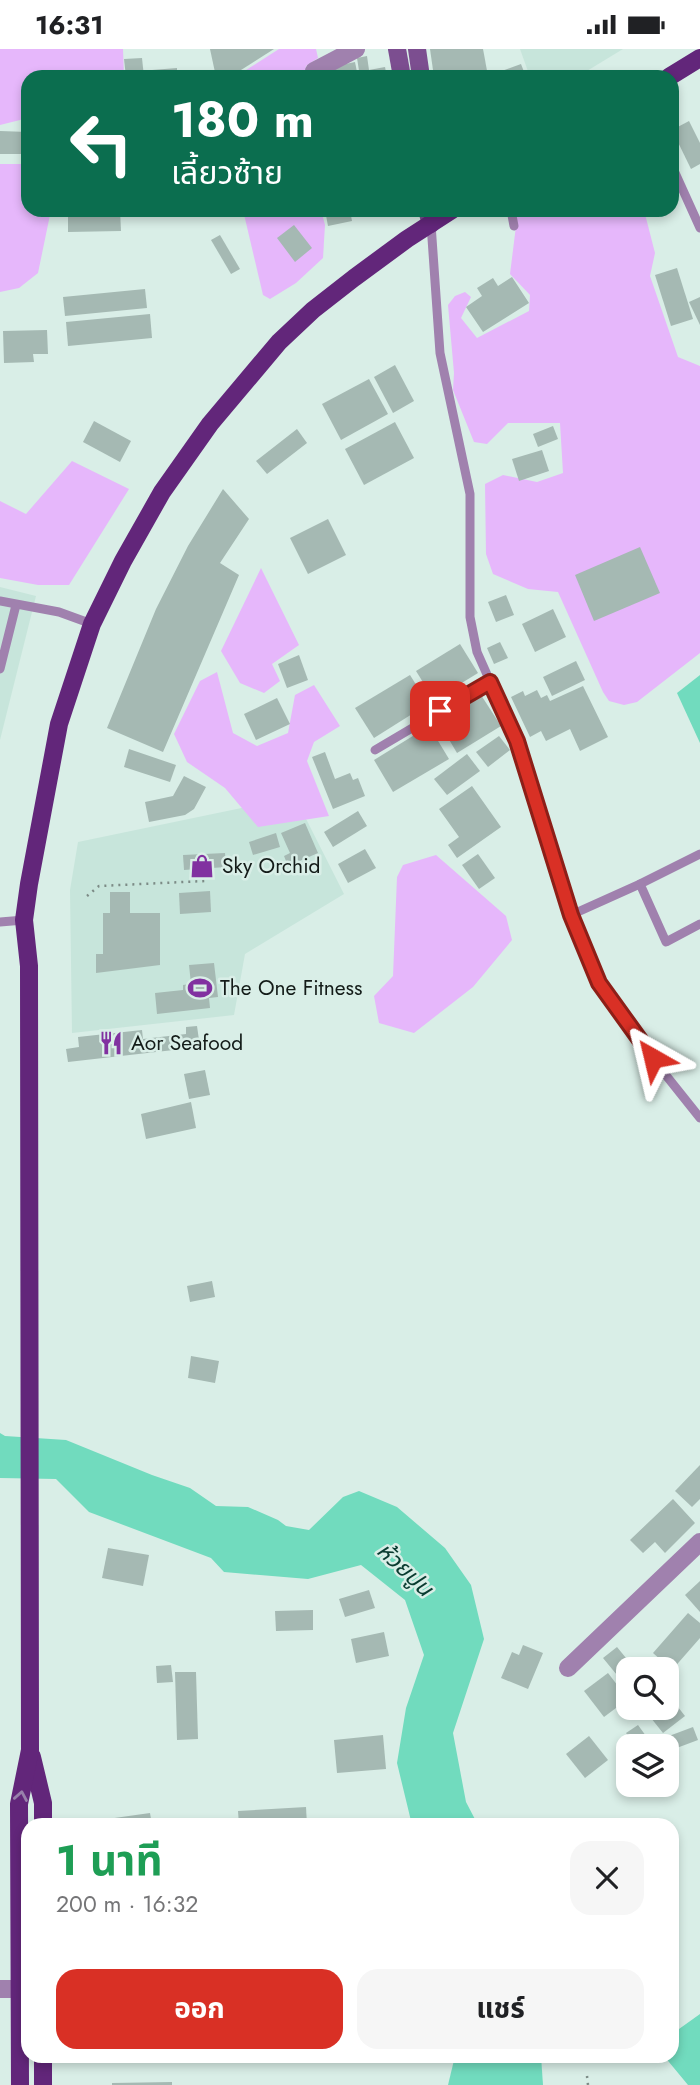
<!DOCTYPE html>
<html lang="th">
<meta charset="utf-8">
<style>
:root{--surface:#fff;--page:#f6f6f6;--text:#202124;--muted:#757577;--accent:#d93025}
body{margin:0;font-family:Jost,"Noto Sans Thai",sans-serif;background:var(--page);color:var(--text);height:100vh;display:flex;flex-direction:column;font-size:26px;white-space:nowrap}
*{box-sizing:border-box;margin:0}
p{font-size:23px;color:var(--muted)}
.icon{flex:none;width:38px;height:38px;fill:none;stroke:currentColor;stroke-width:2;stroke-linecap:round;stroke-linejoin:round}
.map{position:relative;flex:1;overflow:hidden}
.side{position:absolute;left:21px;top:1769px;width:658px;height:245px;display:flex;flex-direction:column;background:var(--surface);border-radius:21px;box-shadow:0 4px 10px #0003}
.side>*{flex:none}
.top-card{position:absolute;left:21px;top:21px;width:658px;height:147px;border-radius:21px;box-shadow:0 4px 10px #0003;background:#0b6e4f;color:#fff;overflow:hidden}
.controls{position:absolute;left:616px;top:1608px;display:grid;gap:14px}
.controls a{display:grid;place-items:center;width:63px;height:63px;border-radius:14px;background:var(--surface);box-shadow:0 4px 10px #0003;font-size:35px}
.pin{position:absolute;display:grid;place-items:center;width:60px;height:60px;color:#fff;margin:-30px;border-radius:14px;box-shadow:0 4px 10px #0006}
.me{position:absolute;width:77px;margin:-38px;rotate:323deg;stroke-linejoin:round;filter:drop-shadow(0 0 5px #0008)}
.turn{display:flex;align-items:center;gap:24px;height:147px;padding:0 35px;font-size:32px}
.turn .icon{width:91px;height:91px;stroke-width:2.5}
.turn b{display:block;font-size:49px;line-height:60px}
.round{display:grid;place-items:center;flex:none;width:74px;height:74px;border-radius:21px;background:var(--page)}
.head{display:flex;align-items:center;justify-content:space-between;height:119px;padding:0 35px}
h1{font-size:42px;font-weight:700;line-height:52px;color:#1e9e55}
.cta{display:flex;gap:14px;margin-top:auto;padding:14px 35px}
.cta a{flex:1;height:80px;border-radius:21px;background:var(--accent);color:#fff;font-size:28px;font-weight:700;line-height:80px;text-align:center}
.cta a+a{background:var(--page);color:var(--text)}
.status{display:flex;justify-content:space-between;align-items:center;height:49px;padding:0 35px;background:var(--surface);direction:ltr}
.status svg{height:19px;fill:currentColor}
.map>svg:first-child{display:block}
</style>
<div class="status"><b>16:31</b><svg viewBox="0 0 49 12"><path d="M0 12V9h3v3zM5 12V6h3v6zM10 12V3h3v9zM15 12V0h3v12zM26 1h20v11H26zM47 4h2v5h-2z"/></svg></div>
<div class="map">
<svg width="700" height="2036" viewBox="0 0 700 2036">
<rect width="100%" height="100%" fill="#d9eee7"/>
<g fill="#c7e5db">
<path d="M520,0H623L577,28H530Z"/>
<path d="M0,538L36,547L0,691Z"/>
<path d="M295,748L344,845L245,905L234,966L72,984L70,841L78,793Z"/>
</g>
<g fill="#e6b7fb">
<path d="M0,0H123L124,28H28V69L0,76Z"/>
<path d="M279,0H316L318,9L306,17L305,24L327,23L328,28H235Z"/>
<path d="M0,115H28V161H51L38,224L19,239L0,243Z"/>
<path d="M243,161H321L325,176L323,209L296,234L270,250L263,246Z"/>
<path d="M518,161H644L655,204L650,227L678,308L700,317V604L637,653L624,656L609,652L603,643L558,543L528,540L493,525L486,505L485,435L503,426L537,433L563,424L560,374H508L487,395L474,393L453,341L454,324L448,256L455,247L465,243L471,248L461,269L477,289L529,262L530,246L510,225Z"/>
<path d="M72,412L129,440L69,536H38L0,529V452L26,465Z"/>
<path d="M261,519L299,596L272,615L280,632L264,644L240,634L221,602Z"/>
<path d="M217,623L233,684L257,697L288,684L295,646L314,636L340,677L314,693L307,712L329,767L258,778L225,739L187,713L174,685L200,632Z"/>
<path d="M436,806L506,867L512,891L473,938L414,984L379,974L374,947L393,927L397,828L403,816Z"/>
</g>
<g fill="#71dbbe">
<path d="M700,626V694L677,644Z"/>
<path d="M0,1384L5,1387L66,1391L152,1426L190,1439L216,1457L248,1458L278,1471L286,1477L309,1481L343,1448L359,1442L397,1458L445,1499L471,1536L484,1590L453,1684L466,1753L478,1776H412L397,1714L406,1659L424,1606L405,1551L361,1516L308,1530L224,1523L211,1509L89,1463L56,1430L0,1429Z"/>
<path d="M700,1965V2036H688L664,2007H672V1985Z"/>
<path d="M455,2007H541L543,2036H448Z"/>
</g>
<g fill="#a5b9b3">
<path d="M210,0H274L230,28H216Z"/>
<path d="M430,0H483L488,27L434,28Z"/>
<path d="M367,7L369,21L385,18L387,28H360L357,9Z"/>
<path d="M142,9L144,28H126L124,10Z"/>
<path d="M355,13L358,28H332L331,18Z"/>
<path d="M521,15L526,28H485Z"/>
<path d="M177,19V28H153L152,21Z"/>
<path d="M689,72L700,94V115L691,120L672,81Z"/>
<path d="M0,82L28,83V105H0Z"/>
<path d="M68,161H120L121,182L68,183Z"/>
<path d="M325,161H350L352,172L328,177Z"/>
<path d="M294,176L312,199L295,213L277,189Z"/>
<path d="M220,186L240,220L231,225L211,191Z"/>
<path d="M677,219L693,270L671,277L655,226Z"/>
<path d="M512,228L529,254L483,283L466,258L482,247L477,239L493,229L498,237Z"/>
<path d="M145,240L147,259L65,267L63,248Z"/>
<path d="M700,248V276L689,253Z"/>
<path d="M150,265L152,289L68,297L66,273Z"/>
<path d="M47,281L48,305H33L34,313L4,314L3,282Z"/>
<path d="M395,316L414,352L393,364L374,328Z"/>
<path d="M369,330L388,365L341,391L322,355Z"/>
<path d="M94,372L131,392L120,413L83,393Z"/>
<path d="M395,373L414,409L364,436L345,400Z"/>
<path d="M553,377L558,390L538,398L533,385Z"/>
<path d="M297,380L307,394L267,425L256,412Z"/>
<path d="M542,401L549,422L519,432L512,410Z"/>
<path d="M223,440L249,470L220,514L239,526L163,703L107,679L156,560L188,497Z"/>
<path d="M328,470L346,506L308,525L290,489Z"/>
<path d="M640,498L660,544L594,572L575,526Z"/>
<path d="M506,546L514,566L496,573L488,553Z"/>
<path d="M553,560L566,588L535,603L522,575Z"/>
<path d="M500,593L508,609L494,615L487,599Z"/>
<path d="M460,595L478,624L434,651L416,622Z"/>
<path d="M299,606L308,631L287,639L278,615Z"/>
<path d="M576,612L585,631L552,647L543,628Z"/>
<path d="M410,626L428,655L374,689L355,659Z"/>
<path d="M583,637L608,688L580,702L570,680L546,692L541,682L530,688L511,648L523,642L525,647L537,641L541,649L547,646L550,652Z"/>
<path d="M481,646L501,677L457,704L438,672Z"/>
<path d="M277,649L290,675L256,691L244,665Z"/>
<path d="M429,677L449,710L393,743L374,711Z"/>
<path d="M499,687L510,701L488,718L476,703Z"/>
<path d="M129,700L176,716L170,733L124,718Z"/>
<path d="M325,703L335,730L350,724L353,731L358,729L365,747L333,760L312,708Z"/>
<path d="M467,705L480,722L447,746L434,730Z"/>
<path d="M184,727L206,738L194,760L185,766L149,773L145,753L173,747Z"/>
<path d="M472,737L501,778L457,809L448,796L459,788L439,760Z"/>
<path d="M358,762L367,777L333,798L324,783Z"/>
<path d="M305,774L318,804L288,817L284,807L290,804L281,784Z"/>
<path d="M276,784L280,798L253,806L249,793Z"/>
<path d="M365,800L376,819L348,834L338,815Z"/>
<path d="M225,804L226,818L184,821L183,806Z"/>
<path d="M478,805L495,829L479,840L462,816Z"/>
<path d="M210,842L211,863L180,865L179,844Z"/>
<path d="M110,843H130V864H160V916L96,924V905H103V864H110Z"/>
<path d="M214,914L218,948L209,949L210,959L157,965L155,944L183,941V936L191,935L189,916Z"/>
<path d="M197,977L200,998L68,1013L66,1000L79,998L78,988L142,981L143,990L186,985V978Z"/>
<path d="M205,1021L210,1046L189,1050L184,1025Z"/>
<path d="M191,1053L196,1079L146,1090L141,1065Z"/>
<path d="M212,1232L215,1248L190,1253L187,1237Z"/>
<path d="M191,1307L219,1312L215,1334L188,1329Z"/>
<path d="M700,1416V1450L692,1458L675,1442Z"/>
<path d="M673,1450L695,1474L665,1504L655,1493L643,1504L630,1491Z"/>
<path d="M108,1499L149,1506L143,1537L102,1529Z"/>
<path d="M700,1532V1563L685,1546Z"/>
<path d="M369,1541L375,1559L345,1568L339,1550Z"/>
<path d="M313,1561V1581L276,1582L275,1562Z"/>
<path d="M688,1564L700,1574V1589L672,1621L653,1604Z"/>
<path d="M384,1583L389,1607L356,1614L351,1590Z"/>
<path d="M523,1596L543,1604L528,1640L501,1629L512,1603L519,1606Z"/>
<path d="M617,1598L635,1620H628V1635L626,1637L603,1609Z"/>
<path d="M171,1616L173,1633L157,1634L156,1617Z"/>
<path d="M175,1623H196L198,1690L177,1691Z"/>
<path d="M608,1624L628,1650L604,1668L584,1642Z"/>
<path d="M667,1644L685,1667L663,1684L643,1659H667Z"/>
<path d="M638,1676L654,1698H628L633,1694L626,1684Z"/>
<path d="M693,1678L698,1691L674,1700L669,1687Z"/>
<path d="M383,1686L386,1720L337,1724L334,1691Z"/>
<path d="M589,1687L608,1711L585,1729L566,1705Z"/>
<path d="M306,1758L307,1776H239L238,1762Z"/>
<path d="M150,1764L152,1776H79V1774Z"/>
<path d="M172,2033V2036H112V2034Z"/>
</g>
<g fill="none" stroke-linecap="round" stroke-linejoin="round">
<g stroke="#7c8b86" stroke-width="2.5" stroke-dasharray="2 5" stroke-linecap="butt">
<path d="M87,847L99,837L205,832"/>
<path d="M587,2027L588,2036"/>
</g>
<g stroke="#a081ae" stroke-width="9">
<path d="M672,117L700,179"/>
<path d="M511,161L514,177"/>
<path d="M431,175L440,304L470,445V568L477,603L517,693L571,866L599,934L637,990L700,1069"/>
<path d="M0,552L59,563L92,575"/>
<path d="M0,620L16,556"/>
<path d="M375,701L490,633"/>
<path d="M700,805L640,835L666,893L700,875"/>
<path d="M571,866L640,835"/>
<path d="M0,873L24,871"/>
</g>
<g stroke="#a081ae" stroke-width="18">
<path d="M314,22L356,0"/>
<path d="M568,1619L700,1493"/>
<path d="M0,1940H20"/>
</g>
<g stroke="#7c4e90" stroke-width="18">
<path d="M397,0L402,28"/>
<path d="M417,0L421,28"/>
<path d="M427,161L431,175"/>
</g>
<g stroke="#62267a" stroke-width="18">
<path d="M669,28L700,9"/>
<path d="M32,1708L43,1754V1776"/>
<path d="M43,2007V2036"/>
<path d="M20,2036L19,1755L30,1701L29,917L24,871L29,835L59,675L92,575L123,512L162,443L210,375L279,293L313,261L354,229L407,190L452,161"/>
</g>
</g>
<defs><path id="oneway-chevron" d="M-2-3.5L2.5 0L-2 3.5" fill="none" stroke-width="1.6" stroke-linecap="round" stroke-linejoin="round" transform="scale(1.75)"/></defs>
<use stroke="#9880ab" href="#oneway-chevron" transform="translate(21 1747) rotate(-80)"/>
<g fill="none" stroke-linecap="round" stroke-linejoin="round">
<g stroke="#8d1f18" stroke-width="18">
<path id="route" d="M440,662L490,633L517,692L571,866L599,934L653,1009"/>
</g>
<use href="#route" stroke="#d93025" stroke-width="12"/>
</g>
<defs>
<g id="shop-bare" transform="scale(1.89)"><path d="M-5-2.5h2.3a2.7 3.5 0 0 1 5.4 0H5L5.5 6h-11ZM-1.5-2.5h3a1.5 2.3 0 0 0-3 0Z" fill="#8131a0" stroke="#d9eee7" stroke-width="2.5" paint-order="stroke"/></g>
<g id="stadium-bare" transform="scale(1.89)"><path d="M0-5a6.5 5 0 1 0 0 10a6.5 5 0 1 0 0-10ZM-3.5-1.8h7v3.6h-7Z" fill="#8131a0" stroke="#d9eee7" stroke-width="2.5" paint-order="stroke"/></g>
<g id="restaurant-bare" transform="scale(1.89)"><path d="M-5-6h1v4h1v-4h1v4h1v-4h1v5L-1.5 .5V6h-2V.5L-5-1ZM5-6V6H3V1.5H1.5Q1.5-4 5-6Z" fill="#8131a0" stroke="#d9eee7" stroke-width="2.5" paint-order="stroke"/></g>
</defs>
<g fill-rule="evenodd">
<use href="#shop-bare" x="202" y="817"/>
<use href="#stadium-bare" x="200" y="939"/>
<use href="#restaurant-bare" x="111" y="994"/>
</g>
<g text-anchor="middle" dominant-baseline="central" stroke-width="5" stroke-linejoin="round" paint-order="stroke">
<g font-size="21" fill="#131b18" stroke="#d9eee7" text-anchor="start">
<text x="222" y="817">Sky Orchid</text>
<text x="220" y="939">The One Fitness</text>
<text x="131" y="994">Aor Seafood</text>
</g>
<g font-size="23" font-style="italic" fill="#093b30" stroke="#d9eee7">
<text transform="translate(405 1520) rotate(43)">ห้วยปูน</text>
</g>
</g>
</svg>
<div class="controls">
<a><svg class="icon" aria-label="search" viewBox="0 0 24 24"><circle cx="10" cy="10" r="6"/><path d="M15 15l6 6"/></svg></a>
<a><svg class="icon" aria-label="layers" viewBox="0 0 24 24"><path d="M12 4l9 5-9 5-9-5zM3 14l9 5 9-5"/></svg></a>
</div>
<div class="pin" style="left:440px;top:662px;background:#d93025"><svg class="icon" aria-label="arrive" viewBox="0 0 24 24"><path d="M6 21V4h12l-3 4 3 4H6"/></svg></div>
<svg class="me" style="left:653px;top:1009px" viewBox="-20 -20 40 40"><path d="M0-17L14 15 0 8-14 15z" fill="#d93025" stroke="#fff" stroke-width="4"/></svg>
<div class="top-card">
<div class="turn"><svg class="icon" aria-label="left" viewBox="0 0 24 24"><path d="M17 20v-9H6M10 6l-5 5 5 5"/></svg><div><b>180 m</b>เลี้ยวซ้าย</div></div>
</div>
<section class="side">
<div class="head"><div><h1>1 นาที</h1><p>200 m · 16:32</p></div><a class="round"><svg class="icon" aria-label="close" viewBox="0 0 24 24"><path d="M6 6l12 12M18 6L6 18"/></svg></a></div>
<div class="cta"><a>ออก</a><a>แชร์</a></div>
</section>
</div>
